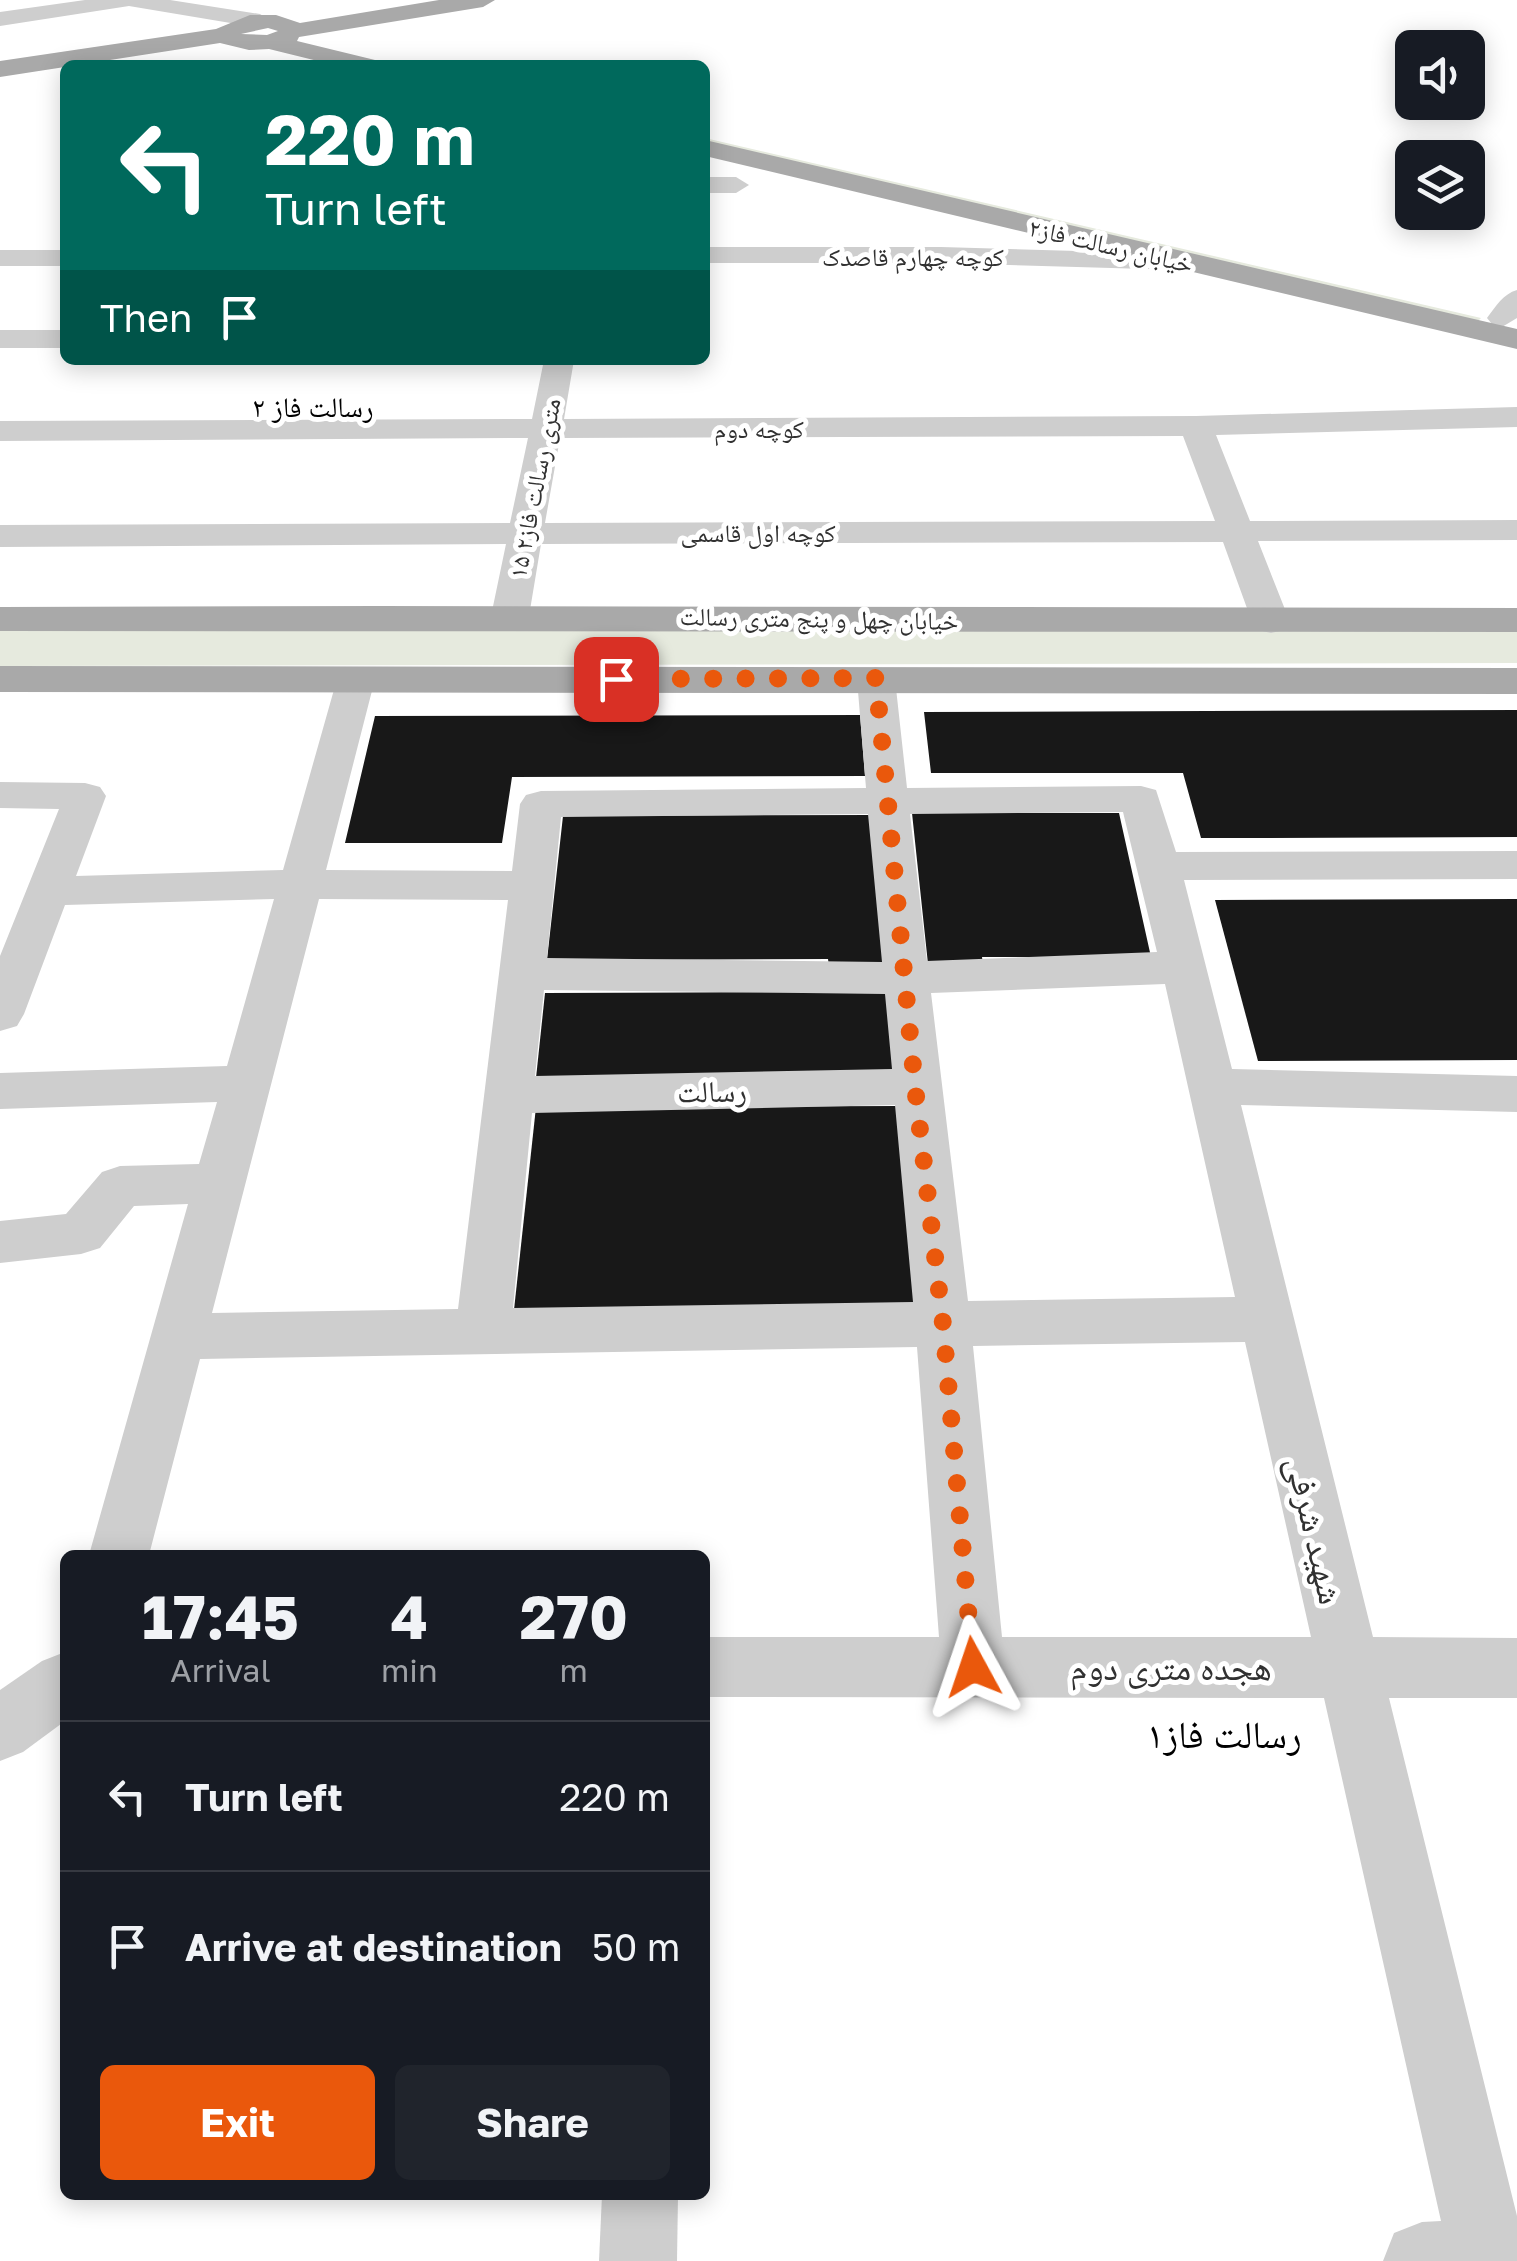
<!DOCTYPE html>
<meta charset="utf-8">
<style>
:root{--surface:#171b24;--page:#20242c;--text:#f1f3f6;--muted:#9ea1a6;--line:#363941;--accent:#ea580c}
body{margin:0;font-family:"Golos Text","Noto Naskh Arabic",sans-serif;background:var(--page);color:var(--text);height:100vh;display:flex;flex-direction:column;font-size:38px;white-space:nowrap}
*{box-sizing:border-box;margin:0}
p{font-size:32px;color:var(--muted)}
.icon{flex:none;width:55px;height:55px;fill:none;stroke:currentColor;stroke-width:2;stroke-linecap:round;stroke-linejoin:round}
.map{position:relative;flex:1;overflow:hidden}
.sheet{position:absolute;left:60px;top:1550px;width:650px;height:650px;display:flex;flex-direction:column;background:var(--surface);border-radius:15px;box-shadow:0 5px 25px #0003}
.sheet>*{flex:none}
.top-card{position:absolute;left:60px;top:60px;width:650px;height:305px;border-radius:15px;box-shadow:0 5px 25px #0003;background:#00695c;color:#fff;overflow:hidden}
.controls{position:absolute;left:1395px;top:30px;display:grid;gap:20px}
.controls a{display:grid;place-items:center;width:90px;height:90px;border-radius:15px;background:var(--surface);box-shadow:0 5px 25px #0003;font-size:50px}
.pin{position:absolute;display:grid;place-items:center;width:85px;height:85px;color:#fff;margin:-42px;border-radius:20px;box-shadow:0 5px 15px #0006}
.me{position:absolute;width:110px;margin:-55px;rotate:355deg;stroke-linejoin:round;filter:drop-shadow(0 0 8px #0008)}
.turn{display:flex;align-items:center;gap:35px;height:210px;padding:0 40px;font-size:45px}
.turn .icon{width:130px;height:130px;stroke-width:2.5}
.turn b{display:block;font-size:70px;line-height:85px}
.then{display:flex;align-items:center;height:95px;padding:0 40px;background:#0003;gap:20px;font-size:38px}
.eta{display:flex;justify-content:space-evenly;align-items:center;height:170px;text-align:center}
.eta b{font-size:60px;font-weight:700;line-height:70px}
.primary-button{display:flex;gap:20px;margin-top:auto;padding:20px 40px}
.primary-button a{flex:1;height:115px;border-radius:15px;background:var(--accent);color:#fff;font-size:40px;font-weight:700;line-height:115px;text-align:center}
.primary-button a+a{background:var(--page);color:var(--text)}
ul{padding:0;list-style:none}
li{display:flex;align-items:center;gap:30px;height:150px;padding:0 40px;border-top:2px solid var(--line)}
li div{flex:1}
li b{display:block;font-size:38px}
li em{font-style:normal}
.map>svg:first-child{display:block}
</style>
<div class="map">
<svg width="1517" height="2261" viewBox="0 0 1517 2261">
<rect width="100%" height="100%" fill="#fff"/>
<g fill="#e6eade">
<path d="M705,138L1481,318L1474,325L705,145Z"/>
<path d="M1517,629V663L0,666V630Z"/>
</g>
<g fill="#181818">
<path d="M1517,710V837L1253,838H1201L1183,773H931L924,712Z"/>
<path d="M860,715L865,776L512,777L502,843H345L375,716Z"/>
<path d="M912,813H1119L1151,957H982L983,964H928Z"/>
<path d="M873,815L885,966H829L828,959L547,960L563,816Z"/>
<path d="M1517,899V1060L1258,1061L1215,900Z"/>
<path d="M889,992L895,1076L536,1078L545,993Z"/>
<path d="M900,1106L917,1308L514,1310L536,1107Z"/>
</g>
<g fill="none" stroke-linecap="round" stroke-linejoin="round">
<g fill="#cecece" fill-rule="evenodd">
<path d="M85,0H170L260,14L271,21L260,28L129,6L0,26V12Z"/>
<path d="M705,177H736L749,185L736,193H705Z"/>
<path d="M705,247H941L1181,254L1195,262L1181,270L941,263H705Z"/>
<rect x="0" y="250" width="65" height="16"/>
<path d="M1517,290V318L1502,327L1492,324L1487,318C1496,306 1503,294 1517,290Z"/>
<rect x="0" y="330" width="65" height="18"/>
<path d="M544,360H574L564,419L1196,416L1517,407V427L1216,435L1250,521L1517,520V540L1258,541L1290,622L1284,630L1271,633L1258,630L1252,622L1223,542L541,544L529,616L523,624L510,627L497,624L491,616L506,544L0,547V525L510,523L528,438L0,441V421L532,419ZM1183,436L1215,521L545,523L560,438Z"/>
<path d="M356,667L370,671L375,679L326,870L512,871L520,804L526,795L541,791L866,788L857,679L862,671L876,667L890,671L895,679L907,788L1141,786L1156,790L1176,852L1517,851V879L1184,880L1232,1069L1517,1076V1112L1241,1105L1373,1637L1517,1638V1698H1389L1517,2216V2261H1383L1394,2233L1422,2222L1441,2221L1324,1698L705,1697V1637H939L917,1347L200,1359L149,1555H89L188,1204L134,1206L100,1248L81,1254L0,1263V1221L66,1214L102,1172L120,1166L199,1164L217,1102L0,1109V1073L227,1066L274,899L65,905L24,1014L17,1026L0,1031V956L59,809L0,808V782L85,783L100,787L106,796L76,876L283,870L337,679L342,671ZM1123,812L1157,952L927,961L910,814ZM868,814L882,962L547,958L561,817ZM319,899L508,900L458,1309L212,1313ZM1165,984L1235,1297L968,1301L931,993ZM544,990L885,994L892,1069L535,1076ZM895,1105L913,1302L513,1308L532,1113ZM1245,1342L1311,1637H1002L973,1346Z"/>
<path d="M65,1652V1721L23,1752L0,1761V1690L42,1661Z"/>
<path d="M602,2195H678L677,2261H599Z"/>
</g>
<g fill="#a9a9a9" fill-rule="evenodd">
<path d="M439,0H495L483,7L299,37L297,41L375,60L379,65H334L269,49L249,50L220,43L0,77V61L216,29L250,15H276L300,23ZM268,28L278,31L267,35L241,34Z"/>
<path d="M705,140L1517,329V349L705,156Z"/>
<path d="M379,606L1517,608V632L0,631V607Z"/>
<path d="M0,666L1517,668V694L0,692Z"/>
</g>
</g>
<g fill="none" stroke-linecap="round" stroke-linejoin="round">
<path stroke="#ea580c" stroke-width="18" stroke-dasharray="0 32.4" d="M616,679L876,678L915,1087L943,1324L973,1667"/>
</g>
<g text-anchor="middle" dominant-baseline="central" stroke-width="10" stroke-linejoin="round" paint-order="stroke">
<g font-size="25" fill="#313131" stroke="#fff">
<text transform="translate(1111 245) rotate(13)">خیابان رسالت فاز۲</text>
<text x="913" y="256">کوچه چهارم قاصدک</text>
<text x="759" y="428">کوچه دوم</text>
<text transform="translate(534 488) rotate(-79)">۱۵ متری رسالت فاز۲</text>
<text x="758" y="532">کوچه اول قاسمی</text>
<text transform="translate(819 618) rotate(1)">خیابان چهل و پنج متری رسالت</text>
</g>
<g font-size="28" fill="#000" stroke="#fff">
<text x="313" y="406">رسالت فاز ۲</text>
</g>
<g font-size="30" fill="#313131" stroke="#fff">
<text transform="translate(712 1091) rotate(-1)">رسالت</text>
</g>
<g font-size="35" fill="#313131" stroke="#fff">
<text transform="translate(1316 1530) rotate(77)">شهید شرفی</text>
<text x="1171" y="1667">هجده متری دوم</text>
</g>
<g font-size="38" fill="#000" stroke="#fff">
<text x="1224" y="1733">رسالت فاز۱</text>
</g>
</g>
</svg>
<div class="controls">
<a><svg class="icon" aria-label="sound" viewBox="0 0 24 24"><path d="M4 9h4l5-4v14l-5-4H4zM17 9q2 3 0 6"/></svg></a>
<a><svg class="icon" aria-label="layers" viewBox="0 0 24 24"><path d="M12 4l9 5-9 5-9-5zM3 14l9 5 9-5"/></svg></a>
</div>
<div class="pin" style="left:616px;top:679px;background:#d93025"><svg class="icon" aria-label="arrive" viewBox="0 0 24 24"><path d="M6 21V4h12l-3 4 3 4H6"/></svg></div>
<svg class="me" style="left:973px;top:1667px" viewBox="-20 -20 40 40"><path d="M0-17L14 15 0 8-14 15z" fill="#ea580c" stroke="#fff" stroke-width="4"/></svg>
<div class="top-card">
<div class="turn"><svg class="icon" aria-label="left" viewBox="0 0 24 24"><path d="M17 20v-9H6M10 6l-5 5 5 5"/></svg><div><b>220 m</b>Turn left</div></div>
<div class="then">Then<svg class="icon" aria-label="arrive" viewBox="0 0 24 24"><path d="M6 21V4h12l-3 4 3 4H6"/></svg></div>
</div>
<section class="sheet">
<div class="eta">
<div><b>17:45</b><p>Arrival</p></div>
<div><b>4</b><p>min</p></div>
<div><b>270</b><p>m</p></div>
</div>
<ul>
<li><svg class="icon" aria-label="left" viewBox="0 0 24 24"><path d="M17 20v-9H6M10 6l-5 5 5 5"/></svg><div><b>Turn left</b></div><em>220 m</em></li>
<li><svg class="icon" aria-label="arrive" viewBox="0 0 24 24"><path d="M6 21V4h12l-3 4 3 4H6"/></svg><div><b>Arrive at destination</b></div><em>50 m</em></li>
</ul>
<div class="primary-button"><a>Exit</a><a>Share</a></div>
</section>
</div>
